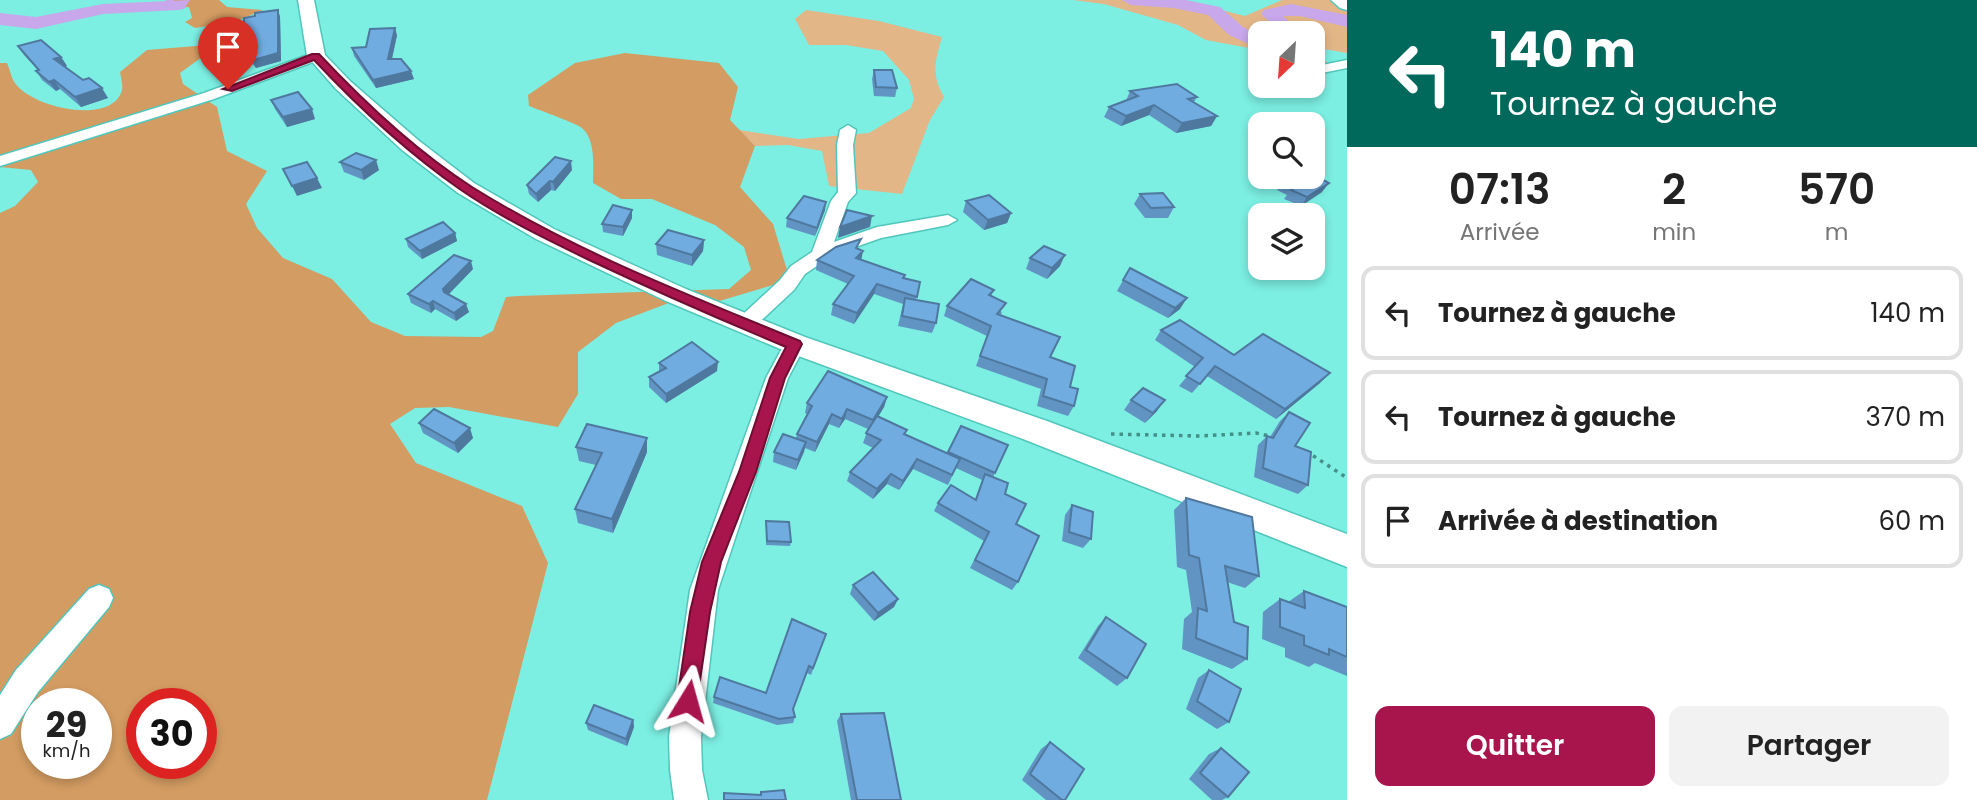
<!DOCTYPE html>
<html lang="fr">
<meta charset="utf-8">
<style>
:root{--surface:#fff;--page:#f2f2f2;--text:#222;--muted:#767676;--line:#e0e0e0;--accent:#a8154c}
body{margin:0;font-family:Poppins,sans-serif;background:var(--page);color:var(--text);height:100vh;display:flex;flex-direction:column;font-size:26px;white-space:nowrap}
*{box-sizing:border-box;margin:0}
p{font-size:23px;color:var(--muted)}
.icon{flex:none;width:38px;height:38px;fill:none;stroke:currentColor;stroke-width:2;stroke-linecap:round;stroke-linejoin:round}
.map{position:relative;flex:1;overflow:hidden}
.panel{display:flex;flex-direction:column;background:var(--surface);width:630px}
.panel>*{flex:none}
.top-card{background:#00695c;color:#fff;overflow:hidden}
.needle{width:46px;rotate:205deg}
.fabs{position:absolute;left:1248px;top:21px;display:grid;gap:14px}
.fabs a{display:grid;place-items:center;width:77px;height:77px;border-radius:14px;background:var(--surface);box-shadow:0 4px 10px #0003;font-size:35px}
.speed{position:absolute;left:21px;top:688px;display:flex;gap:14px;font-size:35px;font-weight:700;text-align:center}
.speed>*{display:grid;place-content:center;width:91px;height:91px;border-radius:50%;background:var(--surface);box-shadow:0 4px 10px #0003;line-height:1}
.speed small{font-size:18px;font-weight:400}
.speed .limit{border:10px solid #d22;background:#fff;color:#111}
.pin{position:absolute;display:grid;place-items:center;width:60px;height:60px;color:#fff;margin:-72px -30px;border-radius:50% 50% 50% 0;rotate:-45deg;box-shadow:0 0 7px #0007}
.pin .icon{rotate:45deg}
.me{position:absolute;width:77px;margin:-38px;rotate:8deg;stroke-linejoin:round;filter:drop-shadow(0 0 5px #0008)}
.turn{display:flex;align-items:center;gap:24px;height:147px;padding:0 28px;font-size:32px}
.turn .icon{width:91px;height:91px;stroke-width:2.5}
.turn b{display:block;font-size:49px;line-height:60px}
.eta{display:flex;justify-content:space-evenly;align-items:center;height:119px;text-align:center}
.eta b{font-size:42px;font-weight:600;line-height:49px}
.action{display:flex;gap:14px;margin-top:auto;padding:14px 28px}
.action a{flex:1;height:80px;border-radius:14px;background:var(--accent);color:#fff;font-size:28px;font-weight:600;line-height:80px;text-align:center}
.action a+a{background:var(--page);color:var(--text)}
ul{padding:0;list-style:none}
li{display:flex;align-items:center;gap:21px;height:94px;margin:0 14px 10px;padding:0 14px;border:4px solid var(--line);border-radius:14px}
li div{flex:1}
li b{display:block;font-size:26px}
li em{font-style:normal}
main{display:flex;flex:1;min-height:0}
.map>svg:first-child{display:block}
</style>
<main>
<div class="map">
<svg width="1347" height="800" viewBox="0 0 1347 800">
<rect width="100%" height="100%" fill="#7ceee2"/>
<g fill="#e3b688">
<path d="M1073,0H1182L1245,16L1282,0H1347V53L1324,49L1320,56L1329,64L1313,60L1312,33H1260V50L1206,40L1178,25L1104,4Z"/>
<path d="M806,10L879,21L942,37C935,61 931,75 944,97L930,120L902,194L829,186L822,151L788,145L755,146L739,130L799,139L869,133L911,108L914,99L909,80L883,51L846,45H809L795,19Z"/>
</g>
<g fill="#d39c62" fill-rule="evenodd">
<path d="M171,0H219L227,7L263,10L234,22L195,28L185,22L192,18L189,7L178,8Z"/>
<path d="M220,44L180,73L183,84L217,107L227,151L267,171L246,204L257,228L283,258L332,279L371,322L405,336L481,337L493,331L506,297L519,296L729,289L751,270L744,247L715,225L652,199H621L593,183C593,167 596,140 582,128C578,124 539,110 529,106L528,95L575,63L625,53L719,63L738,87L730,120L755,146L740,187L773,224L790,280L716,302L674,301L616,323L578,352V394L558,427L449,407L415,408L390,424L416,463L522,506L548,563L487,800H0V213L15,206L38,182L31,170L0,167V63H7C10,69 11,78 15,83C31,107 108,125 121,93C124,87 121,78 120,72L147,50ZM37,704H96V763H37ZM142,704H201V763H142Z"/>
</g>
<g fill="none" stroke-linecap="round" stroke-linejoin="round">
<path stroke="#c8a7ea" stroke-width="3.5" d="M151,8L172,0"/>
<g fill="#c8a7ea" fill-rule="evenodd">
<path d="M190,0L184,9L178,10L103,14L36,29L0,25V13L36,17L103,4Z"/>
<path d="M1122,0H1186L1220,7L1243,27L1260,36V49L1229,35L1208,15L1174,8L1131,5Z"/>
<path d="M1291,4L1347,15V27L1300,16H1283L1302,33H1282L1261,14L1264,10Z"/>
</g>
<g stroke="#51c6bb" stroke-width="3">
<g id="minor">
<path d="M316,52L321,53V59L214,99L0,166V156L204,93Z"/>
<path d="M1347,60V68L1312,75V67Z"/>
<path d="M1281,86H1295L1288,95L1283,96L1276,92Z"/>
<path d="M848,125L856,130L853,145L856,193L848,202L834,242L877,227L948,215L957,220L948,225L881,238L833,255L805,274L794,290L753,328H739L736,323L739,318L780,280L791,266L812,252L831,201L838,192L837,145L840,130Z"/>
<path d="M795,337L803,339L806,344L788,378L718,590L701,737L702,770L708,800H674L670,770L669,737L690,590L766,378L787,339Z"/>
<path d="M99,585L109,589L113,598L109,607L38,692L11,734L0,739V695L16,670L89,589Z"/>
</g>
</g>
<g stroke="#51c6bb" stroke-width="3">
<path id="secondary" d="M298,0H314L325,55L350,81L418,140L474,183L554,229L686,289L805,337L1047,421L1347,534V567L1023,439L785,351L666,301L536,239L458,193L402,150L336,89L307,56Z"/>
</g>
<g stroke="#51c6bb" stroke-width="3">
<path id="trunk" d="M1331,0H1347V10L1340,8Z"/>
</g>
<g stroke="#439088" stroke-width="3.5" stroke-dasharray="3.5 5" stroke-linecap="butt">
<path d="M1111,434L1199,436L1256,433L1274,437"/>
<path d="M1306,451L1347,478"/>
</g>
<use href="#minor" fill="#fff" fill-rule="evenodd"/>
<use href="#secondary" fill="#fff" fill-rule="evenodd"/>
<use href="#trunk" fill="#fff" fill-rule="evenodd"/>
</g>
<g fill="#6194c2">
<path d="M278,10L280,17L281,61L256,68L247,58L243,50L255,16Z"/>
<path d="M397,35L392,59L414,79L376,88L354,56L352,48L366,47Z"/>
<path d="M18,46L61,57L67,66L65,67L108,98L81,107L60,89L56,91L42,80L36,71L38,70L24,55Z"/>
<path d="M874,70L897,88L895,97L874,96L872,79Z"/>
<path d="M1130,91L1197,97L1194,102L1217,116L1211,126L1176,133L1149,115L1121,126L1104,117L1109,107L1126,101Z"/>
<path d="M271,100L315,119L287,127L275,109Z"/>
<path d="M1259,122L1305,124H1260V135L1253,132Z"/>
<path d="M340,162L379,170L364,180L344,172Z"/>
<path d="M572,170L555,191L551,190L538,202L529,194L527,185Z"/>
<path d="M1284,181L1322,192L1301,206L1284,199L1287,195L1277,190Z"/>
<path d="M1140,194L1174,207L1168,218H1145L1134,204Z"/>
<path d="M966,201L1011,213L1007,223L984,230L963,212Z"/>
<path d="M825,210L815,236L786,227L787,218Z"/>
<path d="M632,218L623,236L603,232L602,224Z"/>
<path d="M455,233L457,241L422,259L408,247L406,239Z"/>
<path d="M704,240L703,251L692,266L657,255L656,244Z"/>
<path d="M859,249L861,260L905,275L904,279L920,282L916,300L936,323L932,333L898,326L903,304L874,294L854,324L831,315L833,304L848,284L816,270L817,260Z"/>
<path d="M1030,258L1060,266L1047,279L1026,269Z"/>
<path d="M1130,268L1180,309L1168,318L1117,291Z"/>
<path d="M473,269L449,294L469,312L456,321L435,309L431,313L411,303L408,294Z"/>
<path d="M994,290L991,296L1002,313L1000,315L1050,357L1070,387L1074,406L1068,416L1037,406L1041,389L976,366L987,336L944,316L947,306Z"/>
<path d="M1161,330L1234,355L1320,383L1276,419L1207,376L1192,393L1179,386L1195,367L1155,340Z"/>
<path d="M659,363L717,371L666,403L649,387V377L659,372Z"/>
<path d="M887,397L884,407L878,417L907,430L905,435L948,454V452L995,473L993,477L1005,494L1016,524L1018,582L1012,590L970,568L984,541L934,511L938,503L975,499L982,480L956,468L948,485L913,469L899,490L887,484L873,499L847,481L850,472L873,448L863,443L868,429L845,419L839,428L829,424L815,452L805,448L796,470L773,462L774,452L796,438L797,434L807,414L805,413L807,403Z"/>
<path d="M1131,400L1157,411L1145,423L1124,410Z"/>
<path d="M1289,412L1295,446L1308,485L1298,494L1254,477L1258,445L1267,436L1270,437L1280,421Z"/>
<path d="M419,423L473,438L458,453L423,433Z"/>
<path d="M647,438V452L613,533L578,523L575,509L596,465L579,461L576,447Z"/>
<path d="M1186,498L1259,576L1245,588L1227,582L1234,622L1247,659L1232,669L1182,649L1184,619L1192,612L1186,570L1177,567L1174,510Z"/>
<path d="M1072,505L1091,539L1083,548L1062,541L1065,515Z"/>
<path d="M766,521L791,542L790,546L766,545Z"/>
<path d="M853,585L898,599L894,607L874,621L850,594Z"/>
<path d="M1304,591L1347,607V676L1315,663L1309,667L1285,657V648L1262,639L1263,612L1280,599L1288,602Z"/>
<path d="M1106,617L1127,678L1117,686L1078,658L1098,626Z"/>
<path d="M826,634L811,675L807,673L793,709L795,717L793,723L777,725L713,703L714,697L766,693Z"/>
<path d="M1209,670L1229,722L1217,729L1186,709L1198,678Z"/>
<path d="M841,714L901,800H851L837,721Z"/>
<path d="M633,720L634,727L627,746L588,730L586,723Z"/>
<path d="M1050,742L1062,800H1046L1022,780L1041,749Z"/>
<path d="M1221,748L1228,797L1222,800H1212L1189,779L1209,754Z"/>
</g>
<g fill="#4f789e">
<path d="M278,10L280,17L281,61L256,68L253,60Z"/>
<path d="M395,28L397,35L390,67L388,59Z"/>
<path d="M61,57L67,66L60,69L54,59Z"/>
<path d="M411,71L414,79L376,88L373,80Z"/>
<path d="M54,80L60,89L56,91L49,82Z"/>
<path d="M102,88L108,98L81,107L75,97Z"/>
<path d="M1154,105L1149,115L1121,126L1126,116Z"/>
<path d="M312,109L315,119L287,127L283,117Z"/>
<path d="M1217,116L1211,126L1176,133L1182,123Z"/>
<path d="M376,160L379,170L364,180L361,170Z"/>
<path d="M571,161L572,170L555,191L553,182Z"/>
<path d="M317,178L322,188L297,196L292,186Z"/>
<path d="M550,181L551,190L538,202L536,194Z"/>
<path d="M1329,183L1322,192L1301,206L1307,197Z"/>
<path d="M826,202L825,210L815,236L817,228Z"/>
<path d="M632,210V218L623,236V227Z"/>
<path d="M1011,213L1007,223L984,230L988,220Z"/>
<path d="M872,216L870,227L838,238L840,227Z"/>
<path d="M455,233L457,241L422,259L420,251Z"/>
<path d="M704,240L703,251L692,266V255Z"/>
<path d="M863,251L861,261L856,258Z"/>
<path d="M1065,255L1060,266L1047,279L1052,268Z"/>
<path d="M471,261L473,269L445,298L443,289Z"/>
<path d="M877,284L874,294L854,324L857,313Z"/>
<path d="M1187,298L1180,309L1168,318L1175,308Z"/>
<path d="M433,301L435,309L431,313L429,304Z"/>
<path d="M466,304L469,312L456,321L454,313Z"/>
<path d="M718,362L717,371L666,403V394Z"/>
<path d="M1330,373L1320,383L1276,419L1285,409Z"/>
<path d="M887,397L884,407L870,430L873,420Z"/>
<path d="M1165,400L1157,411L1145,423L1153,413Z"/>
<path d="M847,409L845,419L839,428L842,419Z"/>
<path d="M832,414L829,424L815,452L817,442Z"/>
<path d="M470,428L473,438L458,453L454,443Z"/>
<path d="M647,438V452L613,533L612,519Z"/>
<path d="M806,442L804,452L796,470L798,460Z"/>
<path d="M917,459L913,469L899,490L903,481Z"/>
<path d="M891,474L887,484L873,499L877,489Z"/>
<path d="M898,599L894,607L874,621L878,613Z"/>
<path d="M633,720L634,727L627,746L626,739Z"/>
</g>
<g fill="#71ace1" stroke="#4f789e" stroke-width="2">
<path d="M278,10V53L253,60L243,50L244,18L255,16V13Z"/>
<path d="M395,28L388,59H401L411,71L373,80L352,48L366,47L370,29Z"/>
<path d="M41,40L61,57L54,59L83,80L89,78L102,88L75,97L54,80L49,82L36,71L39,70L18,46Z"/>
<path d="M874,70H892L897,88L876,87Z"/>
<path d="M1177,84L1197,97L1188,99L1217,116L1182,123L1154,105L1126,116L1109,107L1138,96L1130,91Z"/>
<path d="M298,92L312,109L283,117L271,100Z"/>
<path d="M1280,113L1305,124H1263L1259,122Z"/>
<path d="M356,153L376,160L361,170L340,162Z"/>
<path d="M555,157L571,161L553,182L550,181L536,194L527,185Z"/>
<path d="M307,162L317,178L292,186L283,169Z"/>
<path d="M1312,174L1329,183L1307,197L1291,190L1295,187L1284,181L1294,177H1312Z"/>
<path d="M1163,193L1174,207L1151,208L1140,194Z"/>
<path d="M989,195L1011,213L988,220L966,201Z"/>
<path d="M804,196L826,202L817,228L787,218Z"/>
<path d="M613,205L632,210L623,227L602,224Z"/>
<path d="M847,210L872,216L840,227Z"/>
<path d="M443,222L455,233L420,251L406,239Z"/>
<path d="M668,230L704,240L692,255L656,244Z"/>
<path d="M861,239L856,248L863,251L856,258L905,275L903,278L920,282L917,297L877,284L857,313L833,304L854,276L817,260L836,247Z"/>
<path d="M1044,246L1065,255L1052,268L1030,258Z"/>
<path d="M454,255L471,261L443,289L444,292L466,304L454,313L433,301L429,304L408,294Z"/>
<path d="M1130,268L1187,298L1175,308L1123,280Z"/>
<path d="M971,279L994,290L989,295L1006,303L997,314L1060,337L1050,357L1075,366L1070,387L1078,389L1074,406L1043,396L1047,379L980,356L991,326L947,306Z"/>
<path d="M905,298L939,304L936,323L902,316Z"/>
<path d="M1180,320L1234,355L1263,334L1330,373L1285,409L1215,366L1200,384L1186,376L1203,358L1161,330Z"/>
<path d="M692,342L718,362L666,394L649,377L666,368L659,363Z"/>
<path d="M828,371L887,397L873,420L847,409L842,419L832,414L817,442L797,434L812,406L807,403Z"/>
<path d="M1143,388L1165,400L1153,413L1131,400Z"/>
<path d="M434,409L470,428L454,443L419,423Z"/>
<path d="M1289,412L1310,423L1295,446L1311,452L1308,485L1263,468L1267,436L1273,438Z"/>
<path d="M877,416L907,430L904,434L960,459L952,475L917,459L903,481L891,474L877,489L850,472L881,440L866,433Z"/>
<path d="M587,424L647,438L612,519L575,509L602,453L576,447Z"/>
<path d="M961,426L1008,445L995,473L948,452Z"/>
<path d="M783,434L806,442L798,460L774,452Z"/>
<path d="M985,474L1008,483L1005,494L1026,504L1016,524L1039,536L1018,582L975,560L989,532L938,503L951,485L976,500Z"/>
<path d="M1186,498L1252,517L1259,576L1225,566L1234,622L1248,627L1247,659L1196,638L1198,608L1207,611L1199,558L1189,555Z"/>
<path d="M1072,505L1093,512L1091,539L1069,532Z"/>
<path d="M766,521L789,522L791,542L767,541Z"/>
<path d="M873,572L898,599L878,613L853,585Z"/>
<path d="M1304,591L1347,607V657L1329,649V655L1304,645V636L1280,627V599L1305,608Z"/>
<path d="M1106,617L1146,644L1127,678L1086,650Z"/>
<path d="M792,619L826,634L813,668L809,666L793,709L795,717L779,719L714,697L720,677L766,693Z"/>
<path d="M1209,670L1241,689L1229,722L1197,701Z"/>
<path d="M594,705L633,720L626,739L586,723Z"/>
<path d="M884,713L901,800H857L841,714Z"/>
<path d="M1050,742L1084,769L1065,800H1062L1030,774Z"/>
<path d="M1221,748L1249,772L1228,797L1200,773Z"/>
<path d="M784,790L786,800H724V793L761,795V792Z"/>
</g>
<path fill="#a8154c" stroke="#6d0e31" stroke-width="2" d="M312,54H319C364,102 416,151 472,187C574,251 689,295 800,341L802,344L785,378L756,472L721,562L710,612L696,708L688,712L680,708L677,701L690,612L702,562L739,472L770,378L786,347C719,319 653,290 587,259C544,238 500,217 461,190C408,153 358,107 314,60L232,91L223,89Z"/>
</svg>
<div class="fabs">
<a><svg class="needle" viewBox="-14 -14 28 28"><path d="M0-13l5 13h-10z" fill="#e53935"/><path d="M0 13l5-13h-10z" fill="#767676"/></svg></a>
<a><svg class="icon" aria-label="search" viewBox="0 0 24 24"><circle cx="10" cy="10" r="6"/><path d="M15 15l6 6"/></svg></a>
<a><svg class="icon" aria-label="layers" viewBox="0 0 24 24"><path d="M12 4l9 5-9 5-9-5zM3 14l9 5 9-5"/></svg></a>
</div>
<div class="speed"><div>29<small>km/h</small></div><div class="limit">30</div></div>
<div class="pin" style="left:228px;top:89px;background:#d93025"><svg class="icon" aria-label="arrive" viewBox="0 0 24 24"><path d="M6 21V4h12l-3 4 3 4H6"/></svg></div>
<svg class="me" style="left:688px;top:701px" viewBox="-20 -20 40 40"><path d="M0-17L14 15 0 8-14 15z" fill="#a8154c" stroke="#fff" stroke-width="4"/></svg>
</div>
<section class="panel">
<div class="top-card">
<div class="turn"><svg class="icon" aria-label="left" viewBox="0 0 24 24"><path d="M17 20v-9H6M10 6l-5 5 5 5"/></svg><div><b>140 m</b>Tournez à gauche</div></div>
</div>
<div class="eta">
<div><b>07:13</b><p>Arrivée</p></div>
<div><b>2</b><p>min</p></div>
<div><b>570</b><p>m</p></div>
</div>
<ul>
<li><svg class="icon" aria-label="left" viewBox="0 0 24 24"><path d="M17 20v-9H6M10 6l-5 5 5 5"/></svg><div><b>Tournez à gauche</b></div><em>140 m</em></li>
<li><svg class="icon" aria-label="left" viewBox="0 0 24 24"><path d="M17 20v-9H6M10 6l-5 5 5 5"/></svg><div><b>Tournez à gauche</b></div><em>370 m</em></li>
<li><svg class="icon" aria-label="arrive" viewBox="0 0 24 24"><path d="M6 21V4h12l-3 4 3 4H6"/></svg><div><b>Arrivée à destination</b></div><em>60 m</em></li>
</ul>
<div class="action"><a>Quitter</a><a>Partager</a></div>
</section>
</main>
